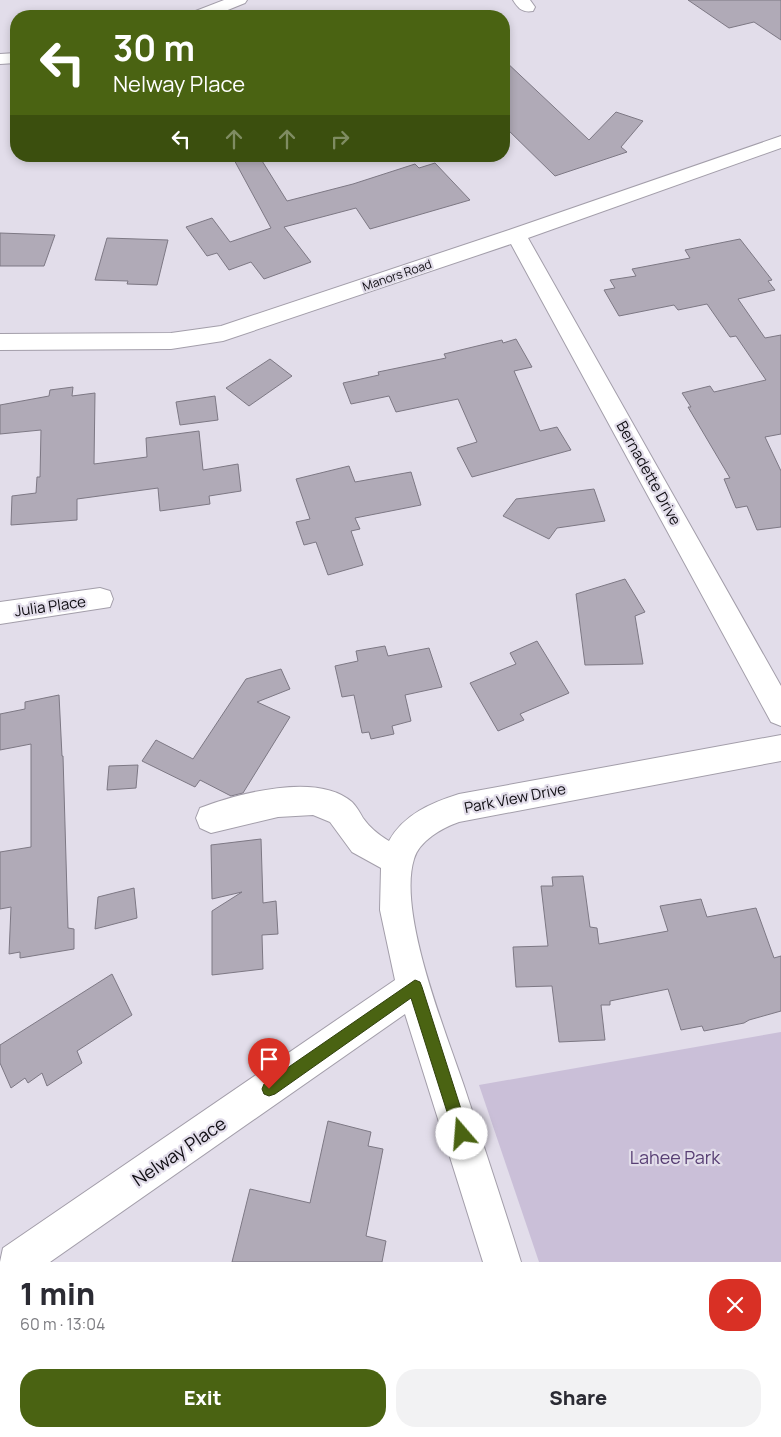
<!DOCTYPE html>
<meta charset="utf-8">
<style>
:root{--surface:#fff;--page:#f2f2f3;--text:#2b2b33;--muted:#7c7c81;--accent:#4a6312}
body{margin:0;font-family:Manrope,sans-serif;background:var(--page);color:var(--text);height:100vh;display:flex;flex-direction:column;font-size:19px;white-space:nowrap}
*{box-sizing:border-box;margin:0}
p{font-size:16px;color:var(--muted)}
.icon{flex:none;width:28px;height:28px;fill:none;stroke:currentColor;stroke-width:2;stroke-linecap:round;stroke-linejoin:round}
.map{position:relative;height:1262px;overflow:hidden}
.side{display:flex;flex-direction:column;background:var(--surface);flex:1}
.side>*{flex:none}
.guide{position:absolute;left:10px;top:10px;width:500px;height:152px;border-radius:20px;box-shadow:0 2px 8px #0003;background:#4a6312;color:#fff;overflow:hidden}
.pin{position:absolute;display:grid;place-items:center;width:42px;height:42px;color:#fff;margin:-51px -21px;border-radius:50% 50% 50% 0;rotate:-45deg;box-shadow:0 0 5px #0007}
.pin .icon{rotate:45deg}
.me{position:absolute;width:55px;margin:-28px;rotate:342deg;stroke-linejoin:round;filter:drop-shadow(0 0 4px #0008)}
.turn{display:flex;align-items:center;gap:18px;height:105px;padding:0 20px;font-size:22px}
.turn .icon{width:65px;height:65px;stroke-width:2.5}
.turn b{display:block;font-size:35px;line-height:42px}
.lanes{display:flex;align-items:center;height:48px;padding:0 20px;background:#0003;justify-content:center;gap:25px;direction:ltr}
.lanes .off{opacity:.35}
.round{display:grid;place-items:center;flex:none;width:52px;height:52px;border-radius:20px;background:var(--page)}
.summary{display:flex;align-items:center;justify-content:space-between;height:85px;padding:0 20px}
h1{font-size:30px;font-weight:800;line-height:38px}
.cta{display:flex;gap:10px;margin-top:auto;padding:10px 20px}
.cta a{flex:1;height:58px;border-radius:20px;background:var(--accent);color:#fff;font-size:20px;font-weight:800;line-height:58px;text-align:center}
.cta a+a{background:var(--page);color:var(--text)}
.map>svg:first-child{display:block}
</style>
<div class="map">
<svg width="781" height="1262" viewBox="0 0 781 1262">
<rect width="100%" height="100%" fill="#e2ddea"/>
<path fill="#cabfd8" d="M781,1032V1262H539L479,1085Z"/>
<g fill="#b0aab7" stroke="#7d7884">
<path d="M688,0H781V40L754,22L729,28Z"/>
<path d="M504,60L589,140L616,112L643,121L621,147L627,152L555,176L504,126Z"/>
<path d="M232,156H259L287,201L353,184L415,164L419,168L435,163L470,200L370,229L356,208L284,227L311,262L264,279L251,262L229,270L217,253L207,256L186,227L212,218L230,242L271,228Z"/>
<path d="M0,233L55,235L44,266H0Z"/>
<path d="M107,238L168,240L157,285L127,284L128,281L95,280Z"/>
<path d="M740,239L772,280L768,281L775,290L738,299L765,338L781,335V434L765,437L781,471V527L757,530L747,506L736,508L724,479L730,478L688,407H691L682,393L710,386L714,392L766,380L736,336L730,337L707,304L678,310L674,305L619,316L604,290L615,288L610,280L636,276L632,269L690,258L685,250Z"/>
<path d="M516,339L532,367L514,371L540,431L557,427L571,450L472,477L457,448L477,442L458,399L396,412L389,396L351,404L343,383L379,375L378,372L446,358L444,354L502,340L503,343Z"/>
<path d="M270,359L292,376L249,406L226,388Z"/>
<path d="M73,387L72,396L95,393L94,464L147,457L146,438L199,431L203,470L238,464L241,491L209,496L210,504L160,511L158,488L77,499V520L11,525L12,496L36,493L37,477H40L41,430L0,434V405L49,396L50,390Z"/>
<path d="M215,396L218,420L180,425L176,402Z"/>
<path d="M349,466L355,482L411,472L421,505L355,518L360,529L351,531L363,565L328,575L316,542L304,545L296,522L310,519L296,479Z"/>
<path d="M594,489L605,521L557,528L549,539L503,516L516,499Z"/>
<path d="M625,579L645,612L635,616L643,664L585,665L576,594Z"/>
<path d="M537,641L569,693L520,714L524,720L498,731L470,683L516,664L510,653Z"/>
<path d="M385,646L388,656L429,648L442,687L405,695L411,721L392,726L394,734L371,739L369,732L362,733L354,695L342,697L335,666L358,661L356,651Z"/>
<path d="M281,669L290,689L257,702L290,717L243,793L231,796L200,780L195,787L142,761L156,740L193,759L246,679Z"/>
<path d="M59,695L62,756H63L68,928L74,929V949L20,958V952L9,954L11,907L0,909V852L31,847V744L0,750V714L25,709V702Z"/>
<path d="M138,765L136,788L107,790L109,766Z"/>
<path d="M261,839L263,903L276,901L278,934L262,935L263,969L212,975V911L242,892L212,899L211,845Z"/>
<path d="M583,876L590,927L597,928L599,944L668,931L660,906L701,899L707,917L756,908L774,958L781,956V1011L749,1020L744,1023L704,1031L702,1026L681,1030L668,989L610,1001V1005H601L605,1040L559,1042L552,986L516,987L513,947L548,946L541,886H553L552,877Z"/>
<path d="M134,888L137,918L95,929L98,897Z"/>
<path d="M112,974L132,1015L77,1051L82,1063L47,1086L42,1073L28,1083L25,1078L11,1088L0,1063V1045Z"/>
<path d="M328,1121L371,1132L368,1146L383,1149L366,1236L386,1241L382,1262H232L250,1189L310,1203Z"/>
</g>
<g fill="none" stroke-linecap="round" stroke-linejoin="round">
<g stroke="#a39eaa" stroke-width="2">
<g id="minor">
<path d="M224,0H247L245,3L213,16H191L193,12Z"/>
<path d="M513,0H530L535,7L533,11C522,13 518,8 513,0Z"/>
<path d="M16,53V63L0,64V54Z"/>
<path d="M781,136V148L528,238L781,686V726L771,722L511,244L223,341L171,349L0,350V334L171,333L221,326L509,230Z"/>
<path d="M100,588L110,591L113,599L110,607L0,624V602Z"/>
<path d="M781,735V761L459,822C442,828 419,841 414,859C397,913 447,1035 465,1089C484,1147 503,1204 521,1262H483L405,1014L50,1262H0L3,1248L395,980L380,910L381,868L352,852L330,822L313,815L278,817L211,833L200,828L196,818L200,808C239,793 318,772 352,802C357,807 360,813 363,818C370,828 379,835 389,841C404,814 431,803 459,794Z"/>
</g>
</g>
<use href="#minor" fill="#fff" fill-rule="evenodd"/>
</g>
<path fill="#4a6312" stroke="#30400c" d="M415,980L420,982L422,987L469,1134L467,1139L462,1141L456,1139L454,1134L411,998L275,1094L269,1096L264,1094L262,1089L264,1084Z"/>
<g text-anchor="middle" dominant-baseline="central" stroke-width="4.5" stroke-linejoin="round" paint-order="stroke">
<g font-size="12" fill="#0e0c11" stroke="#e2ddea">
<text transform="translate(397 275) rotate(-19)">Manors Road</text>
</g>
<g font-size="15" fill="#0e0c11" stroke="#e2ddea">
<text transform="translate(649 473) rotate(61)">Bernadette Drive</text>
<text transform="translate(50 606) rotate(-8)">Julia Place</text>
<text transform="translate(515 798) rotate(-11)">Park View Drive</text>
</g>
<g font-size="18" fill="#0e0c11" stroke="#e2ddea">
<text transform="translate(179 1151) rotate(-34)">Nelway Place</text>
</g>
<g font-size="18" fill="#583f74" stroke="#e2ddea">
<text x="675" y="1157">Lahee Park</text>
</g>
</g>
</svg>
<div class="pin" style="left:269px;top:1089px;background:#d93025"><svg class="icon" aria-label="arrive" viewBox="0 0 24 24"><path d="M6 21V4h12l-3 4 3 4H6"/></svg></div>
<svg class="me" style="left:462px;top:1134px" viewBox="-20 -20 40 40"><circle r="19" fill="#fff"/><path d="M0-13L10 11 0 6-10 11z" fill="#4a6312"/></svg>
<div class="guide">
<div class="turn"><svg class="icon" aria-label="left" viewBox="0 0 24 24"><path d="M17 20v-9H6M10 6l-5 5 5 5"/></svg><div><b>30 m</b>Nelway Place</div></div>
<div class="lanes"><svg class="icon" aria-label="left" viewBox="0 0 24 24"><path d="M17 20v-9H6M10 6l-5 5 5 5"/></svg><svg class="icon off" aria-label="ahead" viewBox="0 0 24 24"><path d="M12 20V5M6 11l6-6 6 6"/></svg><svg class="icon off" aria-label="ahead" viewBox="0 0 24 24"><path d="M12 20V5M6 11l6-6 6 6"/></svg><svg class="icon off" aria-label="right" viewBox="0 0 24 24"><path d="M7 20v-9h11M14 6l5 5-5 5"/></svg></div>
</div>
</div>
<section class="side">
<div class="summary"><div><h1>1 min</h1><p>60 m · 13:04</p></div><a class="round" style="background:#d93025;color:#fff"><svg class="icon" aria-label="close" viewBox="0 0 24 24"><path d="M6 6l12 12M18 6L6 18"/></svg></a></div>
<div class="cta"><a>Exit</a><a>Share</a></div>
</section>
